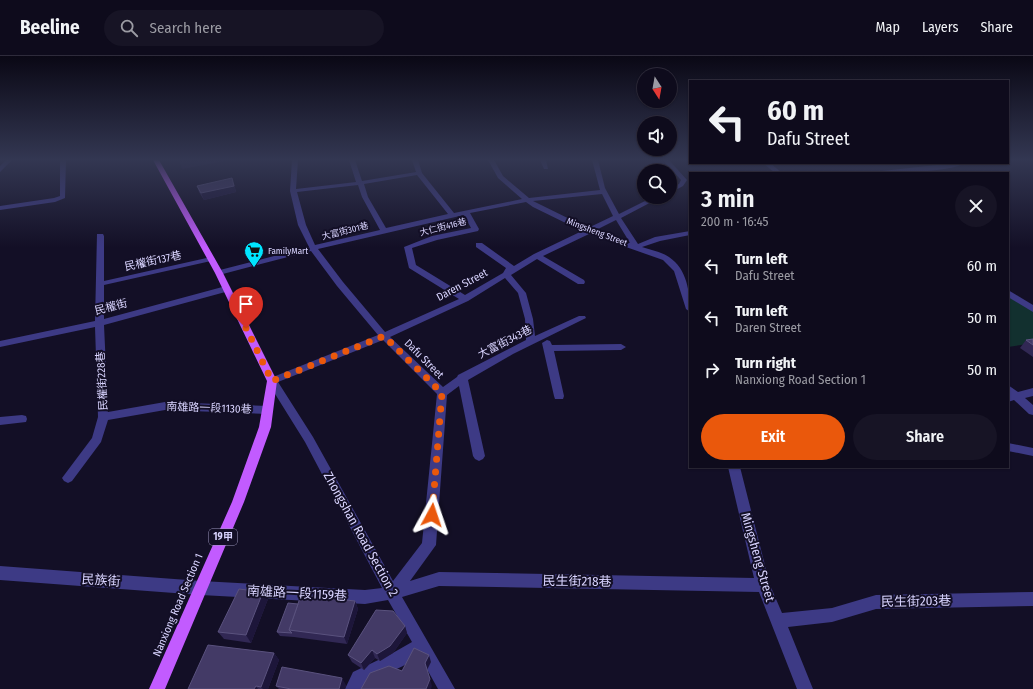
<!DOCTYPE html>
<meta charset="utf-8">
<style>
:root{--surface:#0e0b1c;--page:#171425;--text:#f1f3f6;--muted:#9b9ba3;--line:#2e2b3b;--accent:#ea580c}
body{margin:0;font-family:"Fira Sans Condensed","Noto Sans TC",sans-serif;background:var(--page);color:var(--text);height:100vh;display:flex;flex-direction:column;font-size:15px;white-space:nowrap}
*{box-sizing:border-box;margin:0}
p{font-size:13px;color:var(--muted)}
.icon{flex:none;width:22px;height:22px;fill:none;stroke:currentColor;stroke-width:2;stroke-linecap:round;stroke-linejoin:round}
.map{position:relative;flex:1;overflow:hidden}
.panel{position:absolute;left:689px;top:116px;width:320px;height:296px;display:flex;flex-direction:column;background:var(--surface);border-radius:0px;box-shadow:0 1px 3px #0004,0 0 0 1px var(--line)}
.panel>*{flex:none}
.top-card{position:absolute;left:689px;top:24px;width:320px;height:84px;border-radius:0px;box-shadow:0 1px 3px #0004,0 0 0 1px var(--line);background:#0e0b1c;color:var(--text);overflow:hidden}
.needle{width:26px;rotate:169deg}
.fabs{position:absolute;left:637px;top:12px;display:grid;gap:8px}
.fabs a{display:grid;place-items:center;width:40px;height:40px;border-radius:50%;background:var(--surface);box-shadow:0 1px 3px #0004,0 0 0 1px var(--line);font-size:20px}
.pin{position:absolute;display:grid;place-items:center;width:34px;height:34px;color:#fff;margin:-41px -17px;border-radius:50% 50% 50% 0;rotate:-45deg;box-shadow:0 0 4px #0007}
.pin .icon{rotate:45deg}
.me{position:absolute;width:44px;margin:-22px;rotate:5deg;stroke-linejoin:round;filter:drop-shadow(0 0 3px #0008)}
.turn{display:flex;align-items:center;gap:14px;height:84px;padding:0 12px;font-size:18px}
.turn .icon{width:52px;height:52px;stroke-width:2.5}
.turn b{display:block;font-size:28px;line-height:34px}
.round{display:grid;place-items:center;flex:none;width:42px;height:42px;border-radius:21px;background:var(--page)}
.headline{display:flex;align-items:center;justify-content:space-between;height:68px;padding:0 12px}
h1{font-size:24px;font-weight:600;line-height:30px}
.cta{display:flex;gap:8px;margin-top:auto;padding:8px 12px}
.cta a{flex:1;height:46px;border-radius:24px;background:var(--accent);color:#fff;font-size:16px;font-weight:600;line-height:46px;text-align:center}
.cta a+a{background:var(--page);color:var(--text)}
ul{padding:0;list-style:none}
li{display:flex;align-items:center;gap:12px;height:52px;padding:0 12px}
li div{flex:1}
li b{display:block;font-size:15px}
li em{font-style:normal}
header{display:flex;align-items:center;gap:24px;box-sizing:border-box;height:56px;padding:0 20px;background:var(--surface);border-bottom:1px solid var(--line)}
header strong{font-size:19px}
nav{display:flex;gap:22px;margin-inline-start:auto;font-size:14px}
.search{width:280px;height:36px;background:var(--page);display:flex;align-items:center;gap:10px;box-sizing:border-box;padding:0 14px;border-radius:22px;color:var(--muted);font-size:15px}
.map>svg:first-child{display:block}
</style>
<header>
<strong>Beeline</strong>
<div class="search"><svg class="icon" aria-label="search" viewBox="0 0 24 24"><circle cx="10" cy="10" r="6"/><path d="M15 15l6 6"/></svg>Search here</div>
<nav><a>Map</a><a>Layers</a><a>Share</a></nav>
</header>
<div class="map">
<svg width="1033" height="633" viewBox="0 0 1033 633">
<rect width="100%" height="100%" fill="#130f26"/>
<path fill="#12302f" d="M1008,239L1033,255V287L1008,291Z"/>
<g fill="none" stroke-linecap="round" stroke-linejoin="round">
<g fill="#3d3a85" fill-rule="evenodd">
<path d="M6,104H12L0,116V110Z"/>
<path d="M60,104H66L65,142L55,146L0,154V150L54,142L60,140Z"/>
<path d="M292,104H298L296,133L356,126L349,104H355L362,125L416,116L412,104H418L422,117L454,157L522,143L498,122L488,104H494L503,120L529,142L600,134L592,104H598L605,132L619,158L653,141H661L621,162L638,188L655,181L690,175V179L660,185L642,191C651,194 662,196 669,201C687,213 690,236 690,256L686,253L674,215L663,204L589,178L543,200L584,224L585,226L584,228H578L537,203L511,219L526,237L533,263L535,280L579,260H585L586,262L513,298L468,324L485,400L483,403L479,405L475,403L473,400L459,330L447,339L436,489L410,525L439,516L754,522L728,411H740L770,529L782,557L832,552L876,539L1033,536V550L876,553L832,566L788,571L813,633H797L759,536L439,530L402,541L455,633H438L419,599L403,610L365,628L362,633H345L353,616L391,598L412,586L388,544L365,548L201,539L0,524V510L201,525L365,534L382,532L305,386L267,325L268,323L378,279L337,230L311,195L219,219L215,217L216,215L309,191L298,169L290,135ZM417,119L448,158L386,172L368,141L364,128ZM358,129L362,141L380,174L315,189L306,169L297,136ZM602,138L613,160L588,172L533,145ZM526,146L533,151L582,175L534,198L514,210L482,187H476V191L506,212L503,217L465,239L416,209L412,192L437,184L478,175L479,173L470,157ZM464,159L471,172L432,180L404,191L409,212L459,243L385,276L343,226L318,193ZM616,164L630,187L594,175ZM505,222L518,237L525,263L526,284L458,319L457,321L443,331L390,281L468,245ZM383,284L437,338L422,487L393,525L313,381L278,326Z"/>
<path d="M540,104H546L548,113H544Z"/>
<path d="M663,104H669L687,124L683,130L670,137V132L679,128L681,124Z"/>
<path d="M763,107H770L782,117H775Z"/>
<path d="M955,107H965C951,116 897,117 879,117L882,115Z"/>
<path d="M97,178H103L104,180V225L211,201L215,203L211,205L104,229V263L226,230L230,233L229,235L104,269L108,356L165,346L268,350L272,351L273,354L272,357L268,358L165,354L108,364L101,386L72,425L68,427L64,425L62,422L92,382L98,361L95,271L0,291V285L95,265Z"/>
<path d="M1008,234L1033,249V256L1008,241Z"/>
<path d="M547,284L550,285L552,289L621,288L626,291L621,294L554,295L564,340L563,343H555L554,340L542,287Z"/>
<path d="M1008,329L1018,336L1033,332V340L1025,342L1033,349V359L1029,358L1014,344L1008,346Z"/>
<path d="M22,359L26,360L27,363L26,366L0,369V361Z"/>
<path d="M1008,387L1033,392V400L1008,395Z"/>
</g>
<path fill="#c25bff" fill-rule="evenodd" d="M153,104H159L223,217L277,325L271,371L244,446L165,633H149L232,446L259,371L267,325L215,217Z"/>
</g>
<g fill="#312854">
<path d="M234,128L236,136L204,144L199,136L197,130Z"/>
<path d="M1033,283V301L1020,292L1026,284Z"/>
<path d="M268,543L251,587L224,583L218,576Z"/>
<path d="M355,545L358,553L347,588L294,581L280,580L277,576L298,548Z"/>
<path d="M405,570L407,577L393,597L380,605L375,602L364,614L352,606L348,599Z"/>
<path d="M274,597L279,604L268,633H188Z"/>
<path d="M346,629L345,633H274H279L276,630Z"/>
</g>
<g fill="#1d163a">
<path d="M179,104H231L182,113Z"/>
<path d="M232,122L236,136L204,144L201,137Z"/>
<path d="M263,536L268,543L251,587L246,579Z"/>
<path d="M355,545L358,553L347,588L344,581Z"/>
<path d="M405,570L407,577L393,597L380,605L377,598Z"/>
<path d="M372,594L375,602L364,614L361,607Z"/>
<path d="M274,597L279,604L268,633H263L261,631Z"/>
<path d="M429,599L431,606L427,614L425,607Z"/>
<path d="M342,622L346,629L345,633H339Z"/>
<path d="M430,623L432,630L431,633H426Z"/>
<path d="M256,630L258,633H254Z"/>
</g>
<g fill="#433a66" stroke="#5a527e">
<path d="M232,122L234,130L201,137L197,130Z"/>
<path d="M1033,283V289L1026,284Z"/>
<path d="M239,533L263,536L246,579L218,576Z"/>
<path d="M301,539L355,545L344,581L289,574Z"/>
<path d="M288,547L298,548L289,574L292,577L277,576Z"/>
<path d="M376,554L393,555L405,570L390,590L377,598L372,594L361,607L348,599Z"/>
<path d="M208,589L274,597L261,631L256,630L254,633H188Z"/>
<path d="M414,592L429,599L425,607L430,623L426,633H361L370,617L389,610L402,615Z"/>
<path d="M282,611L342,622L339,633H291L276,630Z"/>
</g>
<linearGradient id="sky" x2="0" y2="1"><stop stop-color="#0a0815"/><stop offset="0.54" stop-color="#333752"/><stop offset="1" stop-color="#333752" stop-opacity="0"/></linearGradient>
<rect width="1033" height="192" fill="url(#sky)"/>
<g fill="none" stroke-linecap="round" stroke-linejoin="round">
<path stroke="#ea580c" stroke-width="7" stroke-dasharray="0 12.6" d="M246,272L272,325L384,280L442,337L432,459"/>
</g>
<defs>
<g id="supermarket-pin" transform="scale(1)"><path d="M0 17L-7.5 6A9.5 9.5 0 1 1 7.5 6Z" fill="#00e5ff" stroke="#130f26"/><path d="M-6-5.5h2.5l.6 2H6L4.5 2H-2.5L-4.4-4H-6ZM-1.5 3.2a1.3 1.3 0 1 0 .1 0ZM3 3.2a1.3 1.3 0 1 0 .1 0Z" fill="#111"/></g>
</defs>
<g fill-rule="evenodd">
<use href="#supermarket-pin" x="254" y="195"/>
</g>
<g text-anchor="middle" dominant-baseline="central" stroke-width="4" stroke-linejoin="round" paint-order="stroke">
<g font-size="9" fill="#d9d4ff" stroke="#130f26">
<text transform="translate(443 171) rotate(-14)">大仁街416巷</text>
<text transform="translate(345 175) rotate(-14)">大富街301巷</text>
<text transform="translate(597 176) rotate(21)">Mingsheng Street</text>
</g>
<g font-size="9" fill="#d9d4ff" stroke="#130f26" text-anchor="start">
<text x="268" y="195">FamilyMart</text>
</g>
<rect fill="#130f26" stroke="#9e99be" stroke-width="1" x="209" y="473" width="28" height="16" rx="3"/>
<g font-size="10" font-weight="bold" fill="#d9d4ff">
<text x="223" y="481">19甲</text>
</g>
<g font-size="11" fill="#d9d4ff" stroke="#130f26">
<text transform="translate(153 205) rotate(-12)">民權街137巷</text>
<text transform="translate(462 229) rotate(-28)">Daren Street</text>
<text transform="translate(111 251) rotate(-14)">民權街</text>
<text transform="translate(505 286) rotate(-27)">大富街343巷</text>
<text transform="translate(424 303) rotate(45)">Dafu Street</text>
<text transform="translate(102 325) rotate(-93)">民權街228巷</text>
<text transform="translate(209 352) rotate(2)">南雄路一段1130巷</text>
<text transform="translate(178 549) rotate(-67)">Nanxiong Road Section 1</text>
</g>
<g font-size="13" fill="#d9d4ff" stroke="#130f26">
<text transform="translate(361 478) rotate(61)">Zhongshan Road Section 2</text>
<text transform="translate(758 501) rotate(74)">Mingsheng Street</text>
<text transform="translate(101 524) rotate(4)">民族街</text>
<text transform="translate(577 525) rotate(1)">民生街218巷</text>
<text transform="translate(297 537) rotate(3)">南雄路一段1159巷</text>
<text transform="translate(916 545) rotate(-1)">民生街203巷</text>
</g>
</g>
</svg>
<div class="fabs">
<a><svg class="needle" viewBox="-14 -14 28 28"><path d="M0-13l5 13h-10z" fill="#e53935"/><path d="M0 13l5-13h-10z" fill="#9b9ba3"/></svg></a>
<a><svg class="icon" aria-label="sound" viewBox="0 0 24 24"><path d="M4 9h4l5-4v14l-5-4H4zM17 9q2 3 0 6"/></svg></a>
<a><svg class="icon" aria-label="search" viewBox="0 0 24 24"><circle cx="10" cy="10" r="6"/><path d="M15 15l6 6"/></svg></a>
</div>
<div class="pin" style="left:246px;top:272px;background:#d93025"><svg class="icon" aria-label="arrive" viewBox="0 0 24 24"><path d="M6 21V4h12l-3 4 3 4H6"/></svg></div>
<svg class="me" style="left:432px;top:459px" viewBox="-20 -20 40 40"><path d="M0-17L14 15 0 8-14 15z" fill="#ea580c" stroke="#fff" stroke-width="4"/></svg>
<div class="top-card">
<div class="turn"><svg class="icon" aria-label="left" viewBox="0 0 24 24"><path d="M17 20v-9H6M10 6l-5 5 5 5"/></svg><div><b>60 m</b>Dafu Street</div></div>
</div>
<section class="panel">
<div class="headline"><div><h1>3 min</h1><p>200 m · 16:45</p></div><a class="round"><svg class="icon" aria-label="close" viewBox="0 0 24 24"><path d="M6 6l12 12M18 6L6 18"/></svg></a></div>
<ul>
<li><svg class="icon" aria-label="left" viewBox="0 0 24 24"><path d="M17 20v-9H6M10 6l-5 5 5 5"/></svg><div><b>Turn left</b><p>Dafu Street</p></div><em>60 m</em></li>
<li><svg class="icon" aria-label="left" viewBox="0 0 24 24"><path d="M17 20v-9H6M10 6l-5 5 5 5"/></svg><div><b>Turn left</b><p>Daren Street</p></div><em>50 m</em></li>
<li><svg class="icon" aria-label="right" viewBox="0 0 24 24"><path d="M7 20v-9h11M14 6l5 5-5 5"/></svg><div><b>Turn right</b><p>Nanxiong Road Section 1</p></div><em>50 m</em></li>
</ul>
<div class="cta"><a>Exit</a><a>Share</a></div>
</section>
</div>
